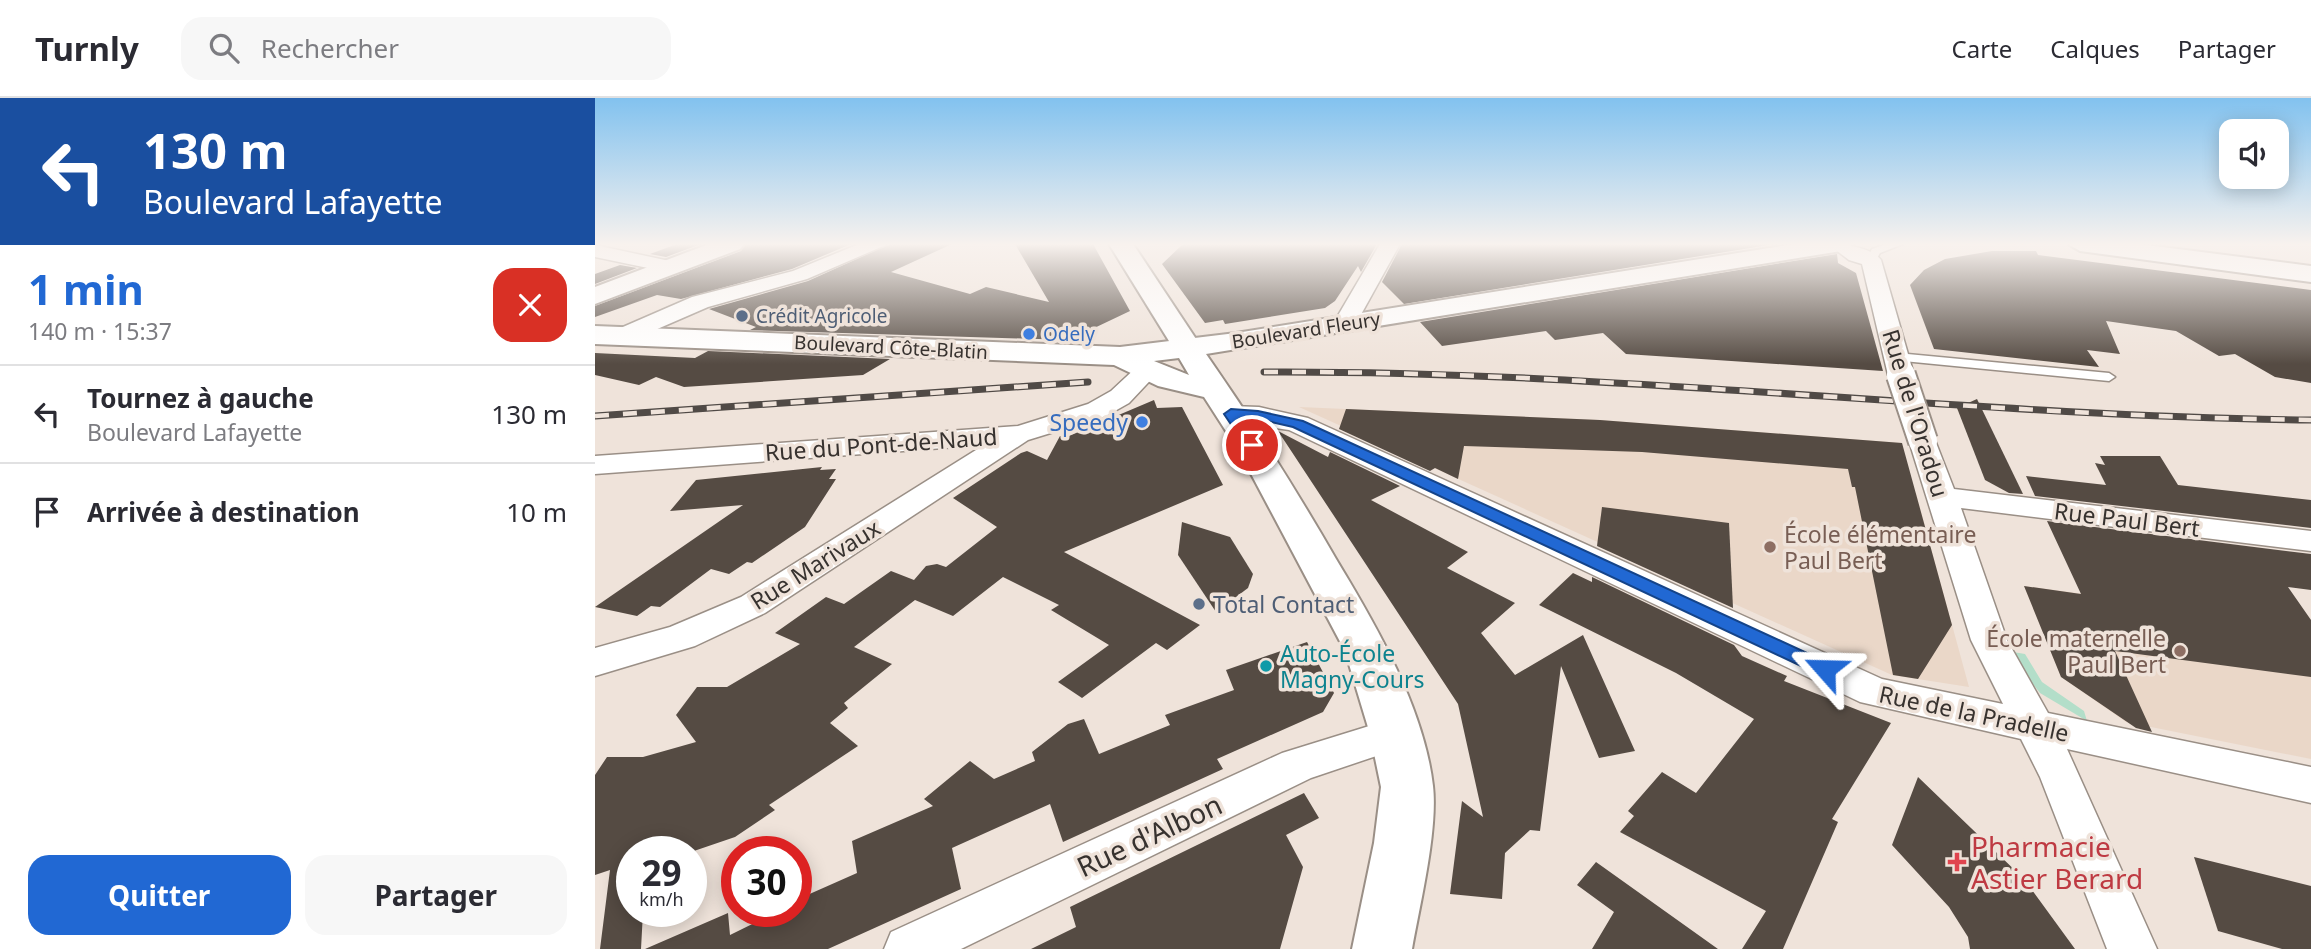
<!DOCTYPE html>
<html lang="fr">
<meta charset="utf-8">
<style>
:root{--surface:#fff;--page:#f7f7f7;--text:#2b2b33;--muted:#7c7c81;--line:#e1e1e2;--accent:#2168d3}
body{margin:0;font-family:"Noto Sans",sans-serif;background:var(--page);color:var(--text);height:100vh;display:flex;flex-direction:column;font-size:26px;white-space:nowrap}
*{box-sizing:border-box;margin:0}
p{font-size:23px;color:var(--muted)}
.icon{flex:none;width:38px;height:38px;fill:none;stroke:currentColor;stroke-width:2;stroke-linecap:round;stroke-linejoin:round}
.map{position:relative;flex:1;overflow:hidden}
.details{display:flex;flex-direction:column;background:var(--surface);width:595px}
.details>*{flex:none}
.hud{background:#1a4fa0;color:#fff;overflow:hidden}
.tools{position:absolute;left:1624px;top:21px;display:grid;gap:14px}
.tools a{display:grid;place-items:center;width:70px;height:70px;border-radius:14px;background:var(--surface);box-shadow:0 4px 18px #0003;font-size:35px}
.speed{position:absolute;left:21px;top:738px;display:flex;gap:14px;font-size:35px;font-weight:700;text-align:center}
.speed>*{display:grid;place-content:center;width:91px;height:91px;border-radius:50%;background:var(--surface);box-shadow:0 4px 18px #0003;line-height:1}
.speed small{font-size:18px;font-weight:400}
.speed .limit{border:10px solid #d22;background:#fff;color:#111}
.pin{position:absolute;display:grid;place-items:center;width:60px;height:60px;color:#fff;margin:-30px;border:4px solid #fff;border-radius:50%;box-shadow:0 2px 7px #0007}
.me{position:absolute;width:77px;margin:-38px;rotate:295deg;stroke-linejoin:round;filter:drop-shadow(0 0 5px #0008)}
.turn{display:flex;align-items:center;gap:24px;height:147px;padding:0 28px;font-size:32px}
.turn .icon{width:91px;height:91px;stroke-width:2.5}
.turn b{display:block;font-size:49px;line-height:60px}
.round{display:grid;place-items:center;flex:none;width:74px;height:74px;border-radius:21px;background:var(--page)}
.head{display:flex;align-items:center;justify-content:space-between;height:119px;padding:0 28px}
h1{font-size:42px;font-weight:700;line-height:52px;color:var(--accent)}
.primary-button{display:flex;gap:14px;margin-top:auto;padding:14px 28px}
.primary-button a{flex:1;height:80px;border-radius:21px;background:var(--accent);color:#fff;font-size:28px;font-weight:700;line-height:80px;text-align:center}
.primary-button a+a{background:var(--page);color:var(--text)}
ul{padding:0;list-style:none}
li{display:flex;align-items:center;gap:21px;height:98px;padding:0 28px;border-top:2px solid var(--line)}
li div{flex:1}
li b{display:block;font-size:26px}
li em{font-style:normal}
header{display:flex;align-items:center;gap:42px;box-sizing:border-box;height:98px;padding:0 35px;background:var(--surface);border-bottom:2px solid var(--line)}
header strong{font-size:33px}
nav{display:flex;gap:38px;margin-inline-start:auto;font-size:24px}
.search{width:490px;height:63px;background:var(--page);display:flex;align-items:center;gap:18px;box-sizing:border-box;padding:0 24px;border-radius:21px;color:var(--muted);font-size:26px}
main{display:flex;flex:1;min-height:0}
.map>svg:first-child{display:block}
</style>
<header>
<strong>Turnly</strong>
<div class="search"><svg class="icon" aria-label="search" viewBox="0 0 24 24"><circle cx="10" cy="10" r="6"/><path d="M15 15l6 6"/></svg>Rechercher</div>
<nav><a>Carte</a><a>Calques</a><a>Partager</a></nav>
</header>
<main>
<section class="details">
<div class="hud">
<div class="turn"><svg class="icon" aria-label="left" viewBox="0 0 24 24"><path d="M17 20v-9H6M10 6l-5 5 5 5"/></svg><div><b>130 m</b>Boulevard Lafayette</div></div>
</div>
<div class="head"><div><h1>1 min</h1><p>140 m · 15:37</p></div><a class="round" style="background:#d93025;color:#fff"><svg class="icon" aria-label="close" viewBox="0 0 24 24"><path d="M6 6l12 12M18 6L6 18"/></svg></a></div>
<ul>
<li><svg class="icon" aria-label="left" viewBox="0 0 24 24"><path d="M17 20v-9H6M10 6l-5 5 5 5"/></svg><div><b>Tournez à gauche</b><p>Boulevard Lafayette</p></div><em>130 m</em></li>
<li><svg class="icon" aria-label="arrive" viewBox="0 0 24 24"><path d="M6 21V4h12l-3 4 3 4H6"/></svg><div><b>Arrivée à destination</b></div><em>10 m</em></li>
</ul>
<div class="primary-button"><a>Quitter</a><a>Partager</a></div>
</section>
<div class="map">
<svg width="1716" height="851" viewBox="0 0 1716 851">
<rect width="100%" height="100%" fill="#efe3da"/>
<g fill="#ead7c8">
<path d="M704,309L1005,322L1307,345L1317,394L1321,395L1374,589L1297,577Z"/>
<path d="M1429,488L1716,526V661L1531,624L1466,579Z"/>
</g>
<path fill="#b3dec9" d="M1412,553L1430,556L1447,584L1489,613L1492,623L1445,595Z"/>
<g fill="#554b43">
<path d="M82,146H106L71,159L55,156Z"/>
<path d="M151,146H256L197,171L86,201L62,197L0,219V208L146,153Z"/>
<path d="M295,146H357L296,174L375,196L391,189L454,204L420,146H498L535,213L474,242L155,232L161,229L114,211L213,183Z"/>
<path d="M588,146H782L766,174L763,168L740,203L730,210L630,226L628,222L610,225L567,166Z"/>
<path d="M807,146H1180L809,206L787,184Z"/>
<path d="M1397,153H1441L1443,157L1716,192V285L1680,279L1640,256L1624,258L1581,233L1511,223L1525,256L1492,252L1504,269L1339,251L1315,187L1329,172L1350,161Z"/>
<path d="M1242,156L1243,165L1261,175L1288,273L1031,256L1008,235L960,242L951,233L847,248L825,224Z"/>
<path d="M25,167L42,170L0,186V176Z"/>
<path d="M113,253L295,261L268,277L89,289L61,279L44,287L0,277V255L100,260Z"/>
<path d="M1382,301L1428,396L1414,395L1390,382L1362,310Z"/>
<path d="M559,302L562,310L587,309L628,387L469,454L605,527L572,552L561,545L487,600L463,584L514,547L456,512L464,507L408,479L358,518L320,502L259,549L297,566L249,605L253,610L235,625L263,648L174,707L180,712L140,739L96,754H37V814H48L46,851H5L15,772L0,777V677L12,659H48L101,644L81,617L102,589H132L205,546L180,535L231,499L249,506L296,473L319,482L331,468L342,466L351,469L402,429L358,400L426,355L432,353L452,362L465,338H474Z"/>
<path d="M751,311L1005,322L1307,345L1357,527L1323,581L1298,577L1260,389H1257L1253,371L1047,354L869,348L863,381L840,370L835,373L744,331Z"/>
<path d="M683,333L733,359L735,354L805,388L776,402L873,454L852,470L920,505L886,535L920,577L988,537L1040,653L1004,660L966,568L945,733L935,732L910,755L907,801L855,796L867,703L888,719L863,606Z"/>
<path d="M1505,358H1565L1583,387L1716,402V430L1440,398L1431,378L1511,387L1500,365L1510,367Z"/>
<path d="M227,369L225,372L241,371L234,381H241L210,429L157,465L152,464L134,476L116,471L65,509L56,508L42,518L0,509L148,407L75,413L101,382Z"/>
<path d="M1007,409L1134,425L1138,510L1002,448Z"/>
<path d="M1452,423L1716,456V492L1693,489L1716,522V579L1520,553L1557,634L1541,630L1466,579L1429,488L1486,496Z"/>
<path d="M587,424L635,439L658,476L653,490L621,514L583,457Z"/>
<path d="M978,475L997,484V479L1139,547L1147,558L1192,578L1189,583L1296,625L1237,721L1243,724L1188,851H1147L1171,813L1025,734L1039,718L1033,713L1067,674L1101,695L1159,621L1081,575L944,507Z"/>
<path d="M712,544L739,595L728,614L622,661L628,671L468,744L455,706L357,750L366,791L233,851H50L133,815L135,837L182,814H201V802L262,775L257,743L338,708L329,701L375,663L399,681L440,663L437,654L473,626L489,621L504,656L575,627L570,617L639,592L631,572Z"/>
<path d="M1323,679L1429,781L1480,851H1375L1373,839L1354,809L1297,747Z"/>
<path d="M709,695L724,720L691,737L708,769L685,851H436L481,829L475,809Z"/>
<path d="M1599,759L1716,788V851H1687L1623,833Z"/>
<path d="M1001,764L1123,851H997L1019,814L982,787Z"/>
</g>
<g fill="none" stroke-linecap="round" stroke-linejoin="round">
<g stroke="#9a8f86" stroke-width="3">
<g id="service">
<path d="M1292,146H1308L1285,155L1280,164H1272L1271,162L1277,151Z"/>
<path d="M1302,255L1514,275L1520,279L1514,283L1298,262L1296,259Z"/>
</g>
</g>
<g stroke="#9a8f86" stroke-width="3">
<g id="minor">
<path d="M264,146H293L212,181L113,209L37,242H21L17,237L21,232L97,199L198,173Z"/>
<path d="M785,146H805L758,231H742L738,226Z"/>
<path d="M1233,146C1249,146 1276,149 1286,162L1319,277L1315,282H1297L1293,277L1267,166L1254,162Z"/>
<path d="M0,147L84,165L87,169L77,175L0,159Z"/>
<path d="M554,264L563,266L566,271L534,305L511,318L433,342L170,515L100,548L0,578V550L75,529L146,499L389,347L0,376V358L423,328L493,306L516,293L545,266Z"/>
<path d="M636,308L664,309L713,320L1287,581L1408,606L1376,542L1314,343L1318,337L1328,335L1338,337L1359,391L1716,433V453L1366,410L1412,542L1453,615L1716,669V705L1472,651L1562,851H1512L1445,679L1426,641L1265,604L694,332L627,322L623,316L627,310Z"/>
<path d="M800,620L814,625L820,636L814,647L716,680L366,851H289L296,834L687,655Z"/>
</g>
</g>
<g stroke="#9a8f86" stroke-width="4">
<g id="secondary">
<path d="M114,146H149L145,151L0,206V189Z"/>
<path d="M514,146H538L607,250L602,256L592,259L582,256Z"/>
</g>
</g>
<g stroke="#9a8f86" stroke-width="4">
<g id="primary">
<path d="M1199,146H1258L1246,153L611,256C657,322 700,390 741,461C781,527 829,610 838,688C843,732 825,806 817,851H757L779,745L786,689L775,636L750,553L645,355L609,299L563,288L519,267L0,246V228L525,249L641,235ZM584,260L594,277L559,263Z"/>
<path d="M1473,146H1544L1716,168V184L1485,153Z"/>
</g>
</g>
<use href="#service" fill="#fff" fill-rule="evenodd"/>
<use href="#minor" fill="#fff" fill-rule="evenodd"/>
<use href="#secondary" fill="#fff" fill-rule="evenodd"/>
<use href="#primary" fill="#fff" fill-rule="evenodd"/>
<g stroke="#504a46" stroke-width="7">
<g id="rail">
<path d="M669,274C1019,272 1366,318 1716,322"/>
<path d="M0,318L493,284"/>
</g>
</g>
<use href="#rail" stroke="#efe3da" stroke-width="4.5" stroke-dasharray="14" stroke-linecap="butt"/>
<g stroke="#9a8f86" stroke-width="32" stroke-linecap="butt">
<path id="minor-bridge" d="M1306,277L1328,343"/>
</g>
<use href="#minor-bridge" stroke="#fff" stroke-width="28"/>
</g>
<linearGradient id="sky" x2="0" y2="1"><stop stop-color="#82c2ef"/><stop offset="0.55" stop-color="#f8f2ee"/><stop offset="1" stop-color="#f8f2ee" stop-opacity="0"/></linearGradient>
<rect width="1716" height="266" fill="url(#sky)"/>
<path fill="#2168d3" stroke="#154489" stroke-width="2" d="M636,311L663,313L708,323L1236,566L1239,571L1230,578L1223,576L698,329L663,321L646,320L664,347L652,350L629,316Z"/>
<g fill="#5c6f8a" stroke="#efe3da" stroke-width="2.5">
<circle cx="147" cy="218" r="7"/>
<circle cx="604" cy="506" r="7"/>
</g>
<g fill="#3f7fe0" stroke="#efe3da" stroke-width="2.5">
<circle cx="434" cy="236" r="7"/>
<circle cx="547" cy="324" r="7"/>
</g>
<g fill="#8d6e63" stroke="#efe3da" stroke-width="2.5">
<circle cx="1175" cy="449" r="7"/>
<circle cx="1585" cy="553" r="7"/>
</g>
<circle fill="#0f9aa8" stroke="#efe3da" stroke-width="2.5" cx="671" cy="568" r="7"/>
<path fill="#e0444e" stroke="#efe3da" stroke-width="2.5" d="M1358.5 753.5h7v7h7v7h-7v7h-7v-7h-7v-7h7z"/>
<g text-anchor="middle" dominant-baseline="central" stroke-width="7" stroke-linejoin="round" paint-order="stroke">
<g font-size="19" fill="#4e5e75" stroke="#efe3da" text-anchor="start">
<text x="161" y="218">Crédit Agricole</text>
</g>
<g font-size="19" fill="#37322f" stroke="#efe3da">
<text transform="translate(711 232) rotate(-9)">Boulevard Fleury</text>
<text transform="translate(296 249) rotate(3)">Boulevard Côte-Blatin</text>
</g>
<g font-size="19" fill="#366cbe" stroke="#efe3da" text-anchor="start">
<text x="448" y="236">Odely</text>
</g>
<g font-size="23" fill="#37322f" stroke="#efe3da">
<text transform="translate(1321 315) rotate(73)">Rue de l'Oradou</text>
<text transform="translate(286 346) rotate(-4)">Rue du Pont-de-Naud</text>
<text transform="translate(1532 421) rotate(7)">Rue Paul Bert</text>
<text transform="translate(220 466) rotate(-32)">Rue Marivaux</text>
<text transform="translate(1379 615) rotate(12)">Rue de la Pradelle</text>
</g>
<g font-size="23" fill="#366cbe" stroke="#efe3da" text-anchor="end">
<text x="533" y="324">Speedy</text>
</g>
<g font-size="23" fill="#785e54" stroke="#efe3da" text-anchor="start">
<text x="1189" y="436">École élémentaire<tspan x="1189" dy="26">Paul Bert</tspan></text>
<text x="1571" y="540" text-anchor="end">École maternelle<tspan x="1571" dy="26">Paul Bert</tspan></text>
</g>
<g font-size="23" fill="#4e5e75" stroke="#efe3da" text-anchor="start">
<text x="618" y="506">Total Contact</text>
</g>
<g font-size="23" fill="#0d838f" stroke="#efe3da" text-anchor="start">
<text x="685" y="555">Auto-École<tspan x="685" dy="26">Magny-Cours</tspan></text>
</g>
<g font-size="28" fill="#37322f" stroke="#efe3da">
<text transform="translate(554 737) rotate(-25)">Rue d'Albon</text>
</g>
<g font-size="28" fill="#be3a42" stroke="#efe3da" text-anchor="start">
<text x="1376" y="748">Pharmacie<tspan x="1376" dy="32">Astier Berard</tspan></text>
</g>
</g>
</svg>
<div class="tools">
<a><svg class="icon" aria-label="sound" viewBox="0 0 24 24"><path d="M4 9h4l5-4v14l-5-4H4zM17 9q2 3 0 6"/></svg></a>
</div>
<div class="speed"><div>29<small>km/h</small></div><div class="limit">30</div></div>
<div class="pin" style="left:657px;top:347px;background:#d93025"><svg class="icon" aria-label="arrive" viewBox="0 0 24 24"><path d="M6 21V4h12l-3 4 3 4H6"/></svg></div>
<svg class="me" style="left:1230px;top:571px" viewBox="-20 -20 40 40"><path d="M0-17L14 15 0 8-14 15z" fill="#2168d3" stroke="#fff" stroke-width="4"/></svg>
</div>
</main>
